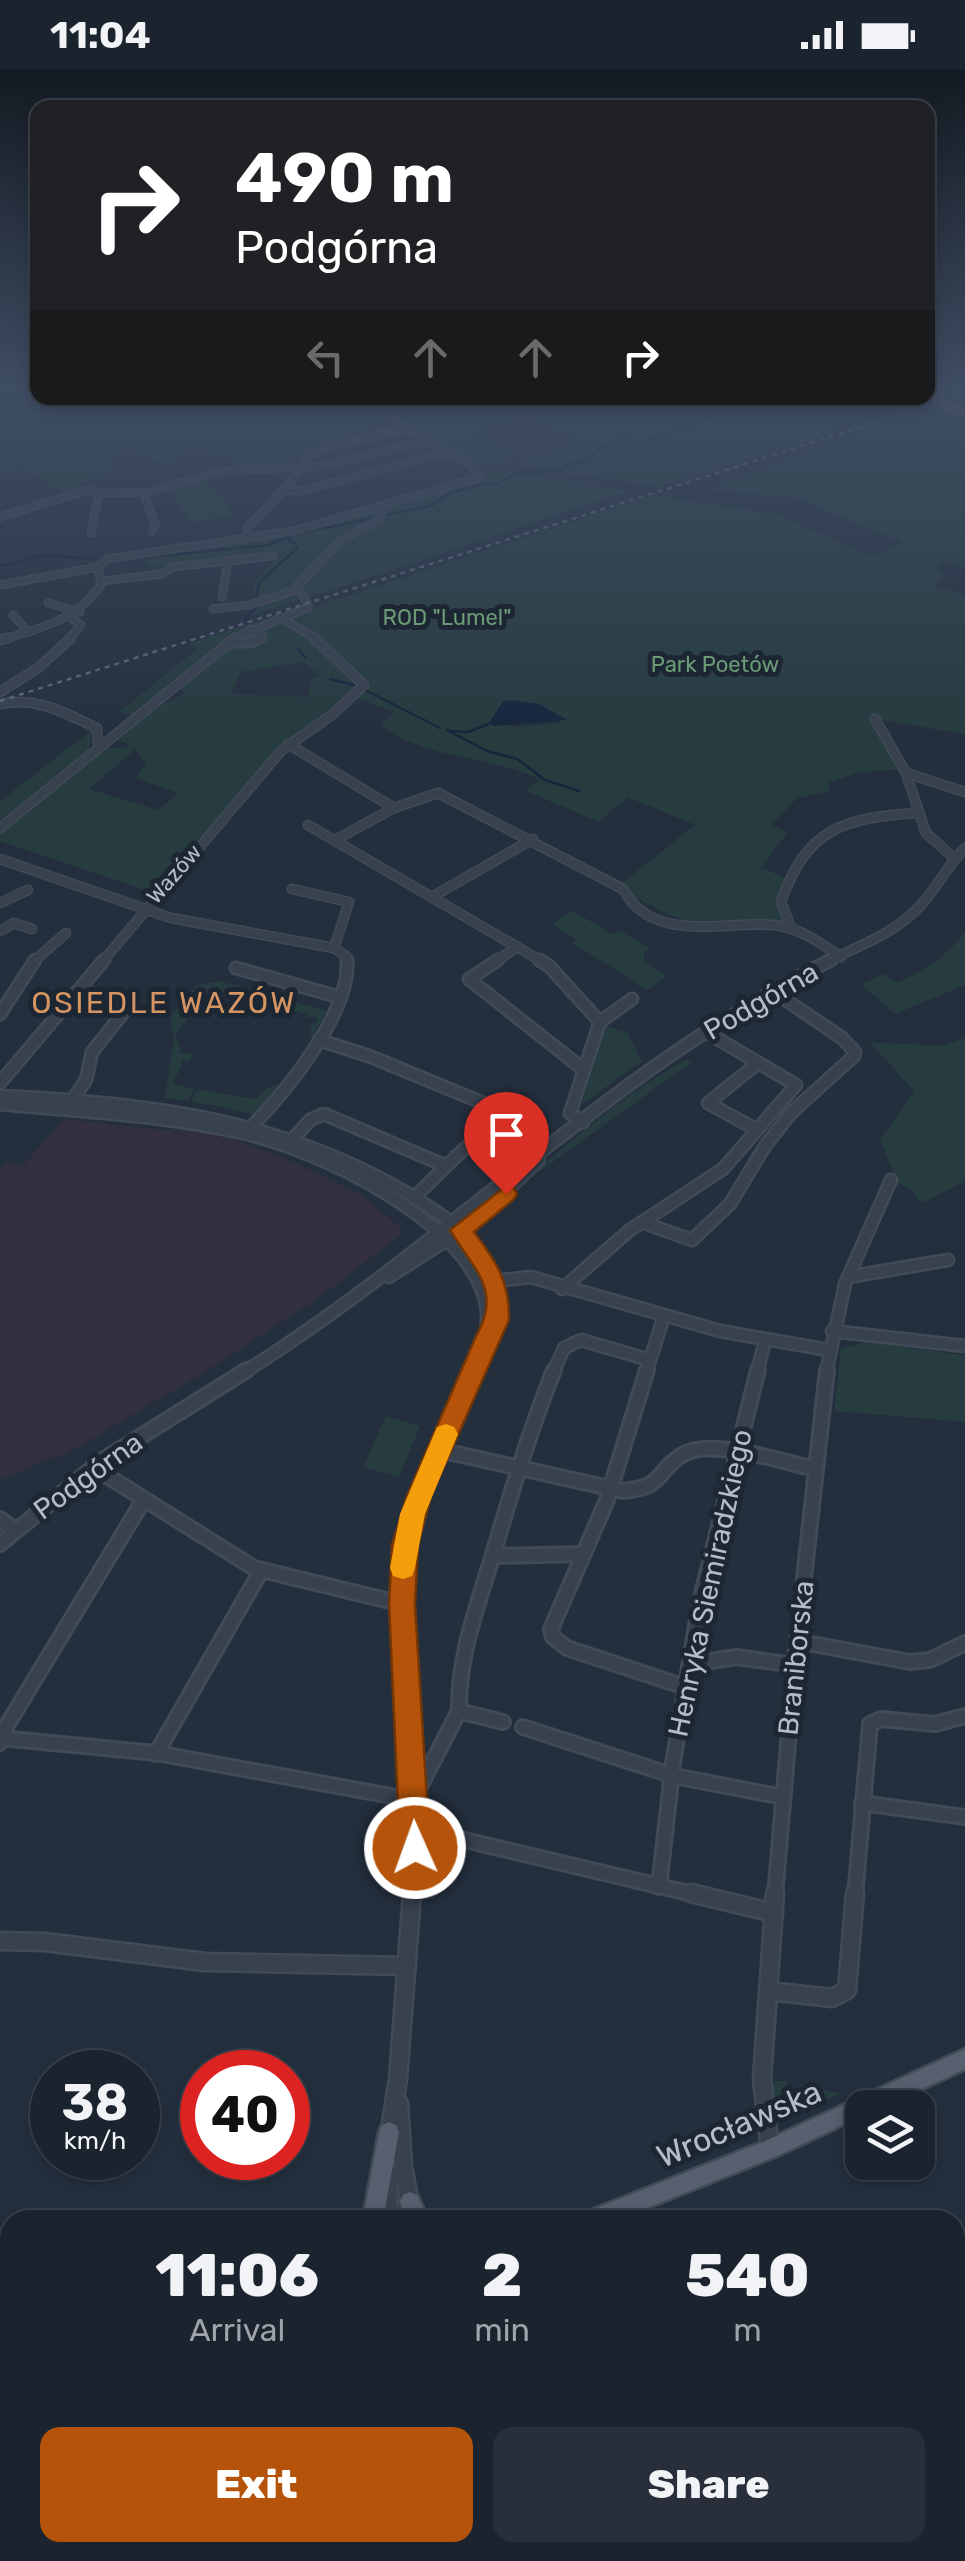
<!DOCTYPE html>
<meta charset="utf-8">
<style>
:root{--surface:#1b232e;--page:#282f3a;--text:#f1f3f6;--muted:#a0a4aa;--line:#39404a;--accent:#b45309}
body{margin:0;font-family:Rubik,sans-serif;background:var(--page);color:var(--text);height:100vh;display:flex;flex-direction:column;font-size:38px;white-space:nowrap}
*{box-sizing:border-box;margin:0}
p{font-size:32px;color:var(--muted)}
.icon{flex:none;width:55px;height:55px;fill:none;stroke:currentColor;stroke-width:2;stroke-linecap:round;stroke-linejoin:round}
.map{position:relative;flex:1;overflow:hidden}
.sheet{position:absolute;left:0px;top:2140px;width:965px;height:352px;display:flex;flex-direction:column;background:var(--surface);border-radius:30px 30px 0 0;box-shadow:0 5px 15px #0003,0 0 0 2px var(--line)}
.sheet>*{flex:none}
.guide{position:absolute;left:30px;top:30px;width:905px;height:305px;border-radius:20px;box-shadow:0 5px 15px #0003,0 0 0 2px var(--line);background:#202124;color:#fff;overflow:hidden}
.controls{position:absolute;left:845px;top:2020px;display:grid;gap:20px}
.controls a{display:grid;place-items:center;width:90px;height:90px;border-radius:20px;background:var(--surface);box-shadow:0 5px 15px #0003,0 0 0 2px var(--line);font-size:50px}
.speed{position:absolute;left:30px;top:1980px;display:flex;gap:20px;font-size:50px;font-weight:700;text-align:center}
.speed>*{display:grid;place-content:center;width:130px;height:130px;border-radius:50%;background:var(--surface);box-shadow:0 5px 15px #0003,0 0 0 2px var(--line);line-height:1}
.speed small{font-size:25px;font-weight:400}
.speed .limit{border:15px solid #d22;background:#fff;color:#111}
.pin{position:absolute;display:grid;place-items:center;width:85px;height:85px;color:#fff;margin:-102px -42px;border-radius:50% 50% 50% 0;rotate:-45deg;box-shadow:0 0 10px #0007}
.pin .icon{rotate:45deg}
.me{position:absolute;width:110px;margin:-55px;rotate:358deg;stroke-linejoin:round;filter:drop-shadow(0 0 8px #0008)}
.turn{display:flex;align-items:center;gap:35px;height:210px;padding:0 40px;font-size:45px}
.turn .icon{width:130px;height:130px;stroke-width:2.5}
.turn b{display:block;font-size:70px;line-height:85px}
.lanes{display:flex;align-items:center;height:95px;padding:0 40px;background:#0003;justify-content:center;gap:50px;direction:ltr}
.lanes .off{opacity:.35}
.eta{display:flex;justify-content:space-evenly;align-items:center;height:170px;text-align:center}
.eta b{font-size:60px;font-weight:800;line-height:70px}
.primary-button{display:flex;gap:20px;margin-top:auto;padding:20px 40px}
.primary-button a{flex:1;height:115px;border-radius:20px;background:var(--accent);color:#fff;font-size:40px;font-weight:800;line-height:115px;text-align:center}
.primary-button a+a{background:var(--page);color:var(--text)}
.status{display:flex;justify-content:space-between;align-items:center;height:70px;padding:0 50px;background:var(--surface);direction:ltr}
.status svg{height:28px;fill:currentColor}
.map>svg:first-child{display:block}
</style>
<div class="status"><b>11:04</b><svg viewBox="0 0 49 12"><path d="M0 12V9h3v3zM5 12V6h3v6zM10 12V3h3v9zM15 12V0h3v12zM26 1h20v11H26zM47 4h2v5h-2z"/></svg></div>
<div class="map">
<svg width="965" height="2491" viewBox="0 0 965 2491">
<rect width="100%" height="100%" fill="#242f3e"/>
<path fill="#32303f" d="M64,1049L163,1060L207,1059L296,1093L361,1125L398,1155L402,1164L313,1232L198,1306L60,1388L55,1386L0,1410V1098L7,1092L22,1097Z"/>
<g fill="#263c3f" fill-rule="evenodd">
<path d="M0,316H37L38,328H928V316H965V499L945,490L933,499L944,503L935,517L965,525V664L880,650L905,699L861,702L830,712L829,721L796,729L772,754L787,763L761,797L787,809L780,833L790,856C763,847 739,853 711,853C673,853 649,834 617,817L695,755L628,727L599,752L526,721L540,710C490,684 425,691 381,655L395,642L349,626L329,648L294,666L160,818L153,816L148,821L0,771V763L107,677L126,679L129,675L116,669L155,635L171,632L184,623L180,615L224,578L258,556L220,574L135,646L119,642L198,578L191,573L276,545L263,554L653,425L775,444L872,487L902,472L793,427L705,420L863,361L843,354L831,359L834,362L659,417L510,395L582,371L529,344L472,361L479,366L438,378L387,350L324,373L283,396L266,392L247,397L191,373L179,380L188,385L167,395L119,376L106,409H91L63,423L25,400L0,402ZM303,592L320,606L310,609L309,627L231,624L241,602ZM503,632L539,634L561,653L516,657L490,651ZM135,679L146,693L136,708L178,723L158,740L89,719Z"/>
<path d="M483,366L514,385L511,389C489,400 465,389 443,379Z"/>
<path d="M493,399L629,421L306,529L301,516H292L299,531L245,547L259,536L252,533L255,512L281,483L150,497L143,487C256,476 361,446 469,415L483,408V402Z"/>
<path d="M205,408L235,446L191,453L170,419Z"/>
<path d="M93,659L89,682L0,750V731Z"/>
<path d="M572,841L613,864L619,860L649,878L644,884V892L667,906L648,920L572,873L576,870L585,875L552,854Z"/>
<path d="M965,862V915L895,944L861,914L885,904L897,913C926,899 945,888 965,862Z"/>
<path d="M220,911L327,941L312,967L309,964L311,955L318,951L316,946L307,948L306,944L297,941L290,944L231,921L209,924L175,965L181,979L179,983L194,984L189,991L183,990L173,1014L194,1019L188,1031L165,1028L174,967L170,947L196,916Z"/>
<path d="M605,956L627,962L642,991L581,1035Z"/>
<path d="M965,968V1111L922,1133L911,1119L898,1113L880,1070L914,1021L869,972L944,976Z"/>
<path d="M686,990L692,992L539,1102L540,1097C586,1059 634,1017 686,990Z"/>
<path d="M281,1013L254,1044L191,1031L197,1019L256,1029L265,1019Z"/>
<path d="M865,1272L965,1285V1352L834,1341L841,1279Z"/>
<path d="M386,1346L420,1356L399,1407L363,1397Z"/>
<path d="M775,2011H787L785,2031L792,2032L793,2023L800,2024L801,2014L841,2024L773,2050L770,2015Z"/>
<path d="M10,2226V2330L0,2333V2234Z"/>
</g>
<path fill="#17263c" d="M513,630L539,634L567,650L493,656L490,652L503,631Z"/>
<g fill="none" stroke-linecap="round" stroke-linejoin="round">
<g stroke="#17263c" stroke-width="2.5">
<path d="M938,321L962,316"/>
<path d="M603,378L617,370L645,371L677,359L685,362L691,359L690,351L706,349L712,339L744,341L773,331L820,341L837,337L854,340L861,335L901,328"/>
<path d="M383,446L433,435L448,424L482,414H498L514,405L560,400L572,393H582L600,378"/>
<path d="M131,489L268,475L295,464L379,447"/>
<path d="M0,496L44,485L92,489"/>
<path d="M245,549L259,535L255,532L259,513L298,477L287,468"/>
<path d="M298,579L306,588"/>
<path d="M330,609L357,616L440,658"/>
<path d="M447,660L487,681L517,689L545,710L579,721"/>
<path d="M449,661L468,662L491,653"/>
</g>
<g stroke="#414a57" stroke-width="9">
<g id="minor-far4">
<path d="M284,420L299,421L446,383"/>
<path d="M143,423L156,455L152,461"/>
<path d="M0,447L91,419L99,423L149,422L222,401L323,396L426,371"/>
<path d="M91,463L99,423"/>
<path d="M249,468L247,458L292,411L307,387L327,377L403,359"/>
<path d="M103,511L161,504L173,497L273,486"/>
<path d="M0,515L98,497"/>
<path d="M222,527L228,491"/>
<path d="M48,533L80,542"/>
<path d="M213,539L249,535L296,520"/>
<path d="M13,545L29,562"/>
<path d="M279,547L319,570"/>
<path d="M250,559L263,567L256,570"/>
<path d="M0,570C40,559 76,550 101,515L98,497L107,489L293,461L481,407L468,393L392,350"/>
<path d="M68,570L81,555L71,548"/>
<path d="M230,570L309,537L297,516L341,470L379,450L382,444L378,439"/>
</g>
</g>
<g stroke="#414a57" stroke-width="11">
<g id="minor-far3">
<path d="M0,570L8,568"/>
<path d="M229,573H251L261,568"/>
<path d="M0,622L38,598L71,568"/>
<path d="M0,634C37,626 64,643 97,658L98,673L103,675"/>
<path d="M875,649L906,703"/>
<path d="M288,674L394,738L438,723L623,819C655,879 734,846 785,857C806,862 823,875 841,887"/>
<path d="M308,755L543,892"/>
<path d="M0,758L235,568"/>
<path d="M335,770L394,738"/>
<path d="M954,788L926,763L906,703L965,722"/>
<path d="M0,789L171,848L334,878L347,887V892"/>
<path d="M292,819L349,832L334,878"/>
<path d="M432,827L533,769"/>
<path d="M0,833L28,820"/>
<path d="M791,858L781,832C807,758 843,748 917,743"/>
<path d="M0,861L14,853L32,859"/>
<path d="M33,892L66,863"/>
<path d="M102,892L281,681L333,644L364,615L314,568"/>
<path d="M494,892L518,877"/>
<path d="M826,892C859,876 896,863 921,835C937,817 948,795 965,778"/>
</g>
</g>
<g stroke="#414a57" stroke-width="15">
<g id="minor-far2">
<path d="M498,890L469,909L584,1000"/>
<path d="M539,890L549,896L600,952"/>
<path d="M236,898L339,927"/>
<path d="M0,944L35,890"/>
<path d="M0,1013L104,890"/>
<path d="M0,1026C144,1032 284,1049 410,1125C441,1144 477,1166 491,1202C500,1223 505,1249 487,1266"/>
<path d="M71,1032L86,1010L92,982L131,933L94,924"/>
<path d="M0,1034C81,1042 163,1045 242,1063C319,1080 464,1149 485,1230C492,1256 481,1279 471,1303"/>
<path d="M583,1052L570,1043L600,952L632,929"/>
<path d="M250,1058C286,1022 351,942 347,890"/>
<path d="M757,1060L708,1033L758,993"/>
<path d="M290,1072L310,1050L324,1044L446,1096L500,1046V1040L369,986L319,970"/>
<path d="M415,1127L446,1096"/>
<path d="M644,1153L692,1170L730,1134L765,1076L791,1043L854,986L855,982L842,968L771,920"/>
<path d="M389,1207L472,1154L539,1090"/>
<path d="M848,1207L948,1190"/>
<path d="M494,1211L531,1207L720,1261L829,1280"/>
<path d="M562,1219L630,1160L723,1099L796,1015L706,962"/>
<path d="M832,1261L965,1276"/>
<path d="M243,1303C446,1176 615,996 831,890"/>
<path d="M553,1303L564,1278L581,1270L650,1290"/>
<path d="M646,1303L664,1246"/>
<path d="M757,1303L765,1271"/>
<path d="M826,1303L845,1214L891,1110"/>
</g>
</g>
<g stroke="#414a57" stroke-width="18">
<g id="minor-far1">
<path d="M647,1300L607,1430L551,1559L553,1567L567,1578L685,1617"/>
<path d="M439,1380L623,1421C665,1417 654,1403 682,1385C710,1367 783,1392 815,1399"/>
<path d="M93,1397L254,1498L402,1534"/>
<path d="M0,1449L15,1460"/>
<path d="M0,1474L100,1392L247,1300"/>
<path d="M493,1486L583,1484"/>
<path d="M796,1571L910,1592L930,1590L965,1573"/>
<path d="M691,1594L737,1587L794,1595"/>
<path d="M459,1641C458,1589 476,1540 491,1491C510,1427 529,1362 554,1300"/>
<path d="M459,1641L503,1652"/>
<path d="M523,1657L674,1706L783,1727"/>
<path d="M0,1668L156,1683L413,1730L459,1641"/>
<path d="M0,1673L7,1655L143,1431"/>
<path d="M156,1684L261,1501"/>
<path d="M862,1733L965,1747"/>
<path d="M414,1758L701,1826"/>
<path d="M659,1817L673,1693L700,1532L758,1300"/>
<path d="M411,1826L415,1778L403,1490L412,1444L473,1300"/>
<path d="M775,1826L796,1581L827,1300"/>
<path d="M855,1826L870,1654L881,1649L935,1654L965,1646"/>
</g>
</g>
<g stroke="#414a57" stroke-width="21">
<g id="minor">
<path d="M691,1823L774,1843"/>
<path d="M0,1871L45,1872L205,1892L407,1896"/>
<path d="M769,1921L832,1928L847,1920L855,1823"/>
<path d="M399,2033L403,2097L413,2150"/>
<path d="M389,2066L398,2009L412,1823"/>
<path d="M770,2079L762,2009L775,1823"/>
<path d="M388,2150L389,2104"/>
<path d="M955,2212H965"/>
<path d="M504,2491L511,2482"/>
<path d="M924,2491L925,2482"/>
</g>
</g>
<g stroke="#414a57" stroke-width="5">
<g id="major">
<path d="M965,1979V1999L882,2038H862V2046L777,2086L617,2150H581L584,2143L765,2071Z"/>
<path d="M389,2052L396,2055L399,2062L383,2150H363L379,2062L382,2055Z"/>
<path d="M410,2122L417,2125L429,2150H408L400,2132L403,2125Z"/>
<path d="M10,2348V2370L0,2374V2352Z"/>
<path d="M10,2374V2397L0,2401V2378Z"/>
</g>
</g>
<use href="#minor-far4" stroke="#38414e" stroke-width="6"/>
<use href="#minor-far3" stroke="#38414e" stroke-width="8"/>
<use href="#minor-far2" stroke="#38414e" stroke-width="10"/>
<use href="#minor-far1" stroke="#38414e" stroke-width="12"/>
<use href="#minor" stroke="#38414e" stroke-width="16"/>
<use href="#major" fill="#56606e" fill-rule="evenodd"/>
<path stroke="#5a6575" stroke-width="2.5" stroke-dasharray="5 5" stroke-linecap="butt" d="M0,631L965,324"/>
<g stroke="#434c59" stroke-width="12" stroke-linecap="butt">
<path id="highway-bridge" d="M928,327L965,343"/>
</g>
<use href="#highway-bridge" stroke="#746855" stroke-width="10"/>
</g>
<linearGradient id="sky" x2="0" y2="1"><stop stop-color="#141a22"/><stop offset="0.48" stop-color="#3f4d63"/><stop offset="1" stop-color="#3f4d63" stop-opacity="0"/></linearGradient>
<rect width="965" height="665" fill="url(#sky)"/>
<path fill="#b45309" stroke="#753606" stroke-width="2.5" d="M506,1116L514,1118L517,1124L514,1129L474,1162C496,1191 510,1212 509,1250L431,1426L418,1475L415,1534L430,1778L425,1788L415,1792L405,1788L400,1778L389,1534L392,1475L407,1426L476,1266C503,1220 473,1199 450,1160Z"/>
<path fill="#f59e0b" d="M446,1354L454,1357L458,1364L425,1444L415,1498L412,1506L403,1509L393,1506L390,1498L400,1444L437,1357Z"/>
<g text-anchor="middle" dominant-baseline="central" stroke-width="10" stroke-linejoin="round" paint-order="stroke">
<g font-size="22" fill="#6b9a76" stroke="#1d2633">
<text x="447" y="547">ROD "Lumel"</text>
<text x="715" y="594">Park Poetów</text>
</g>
<g font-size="22" fill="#b4bcc9" stroke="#1d2633">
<text transform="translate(174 804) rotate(-49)">Wazów</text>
</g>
<g font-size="28" fill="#b4bcc9" stroke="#1d2633">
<text transform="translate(761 931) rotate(-30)">Podgórna</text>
<text transform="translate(88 1406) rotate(-36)">Podgórna</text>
<text transform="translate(710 1513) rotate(-78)">Henryka Siemiradzkiego</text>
<text transform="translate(796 1588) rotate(-84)">Braniborska</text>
</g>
<g font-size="30" letter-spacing="2.5" fill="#d59563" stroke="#1d2633">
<text x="164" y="933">OSIEDLE WAZÓW</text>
</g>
<g font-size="32" fill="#b4bcc9" stroke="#1d2633">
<text transform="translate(739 2054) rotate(-23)">Wrocławska</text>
</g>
</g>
</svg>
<div class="controls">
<a><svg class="icon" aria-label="layers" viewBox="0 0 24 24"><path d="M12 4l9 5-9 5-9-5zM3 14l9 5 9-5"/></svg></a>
</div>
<div class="speed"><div>38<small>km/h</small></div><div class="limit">40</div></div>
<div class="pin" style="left:506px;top:1124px;background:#d93025"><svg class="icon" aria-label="arrive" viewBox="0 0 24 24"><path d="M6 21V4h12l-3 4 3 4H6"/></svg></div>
<svg class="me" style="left:415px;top:1778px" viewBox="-20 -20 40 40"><circle r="17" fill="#b45309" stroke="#fff" stroke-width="3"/><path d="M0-11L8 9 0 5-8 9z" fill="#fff"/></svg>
<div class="guide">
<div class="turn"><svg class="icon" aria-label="right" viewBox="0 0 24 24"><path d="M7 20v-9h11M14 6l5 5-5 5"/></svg><div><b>490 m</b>Podgórna</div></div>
<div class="lanes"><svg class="icon off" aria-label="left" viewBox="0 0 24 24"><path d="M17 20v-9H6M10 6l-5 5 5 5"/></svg><svg class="icon off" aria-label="ahead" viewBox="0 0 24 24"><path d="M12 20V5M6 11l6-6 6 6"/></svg><svg class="icon off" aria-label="ahead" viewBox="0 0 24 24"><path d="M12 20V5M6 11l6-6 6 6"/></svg><svg class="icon" aria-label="right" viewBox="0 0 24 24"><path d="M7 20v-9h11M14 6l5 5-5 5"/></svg></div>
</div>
<section class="sheet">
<div class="eta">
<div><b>11:06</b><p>Arrival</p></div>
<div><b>2</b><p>min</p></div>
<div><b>540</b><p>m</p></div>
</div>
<div class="primary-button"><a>Exit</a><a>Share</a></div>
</section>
</div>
